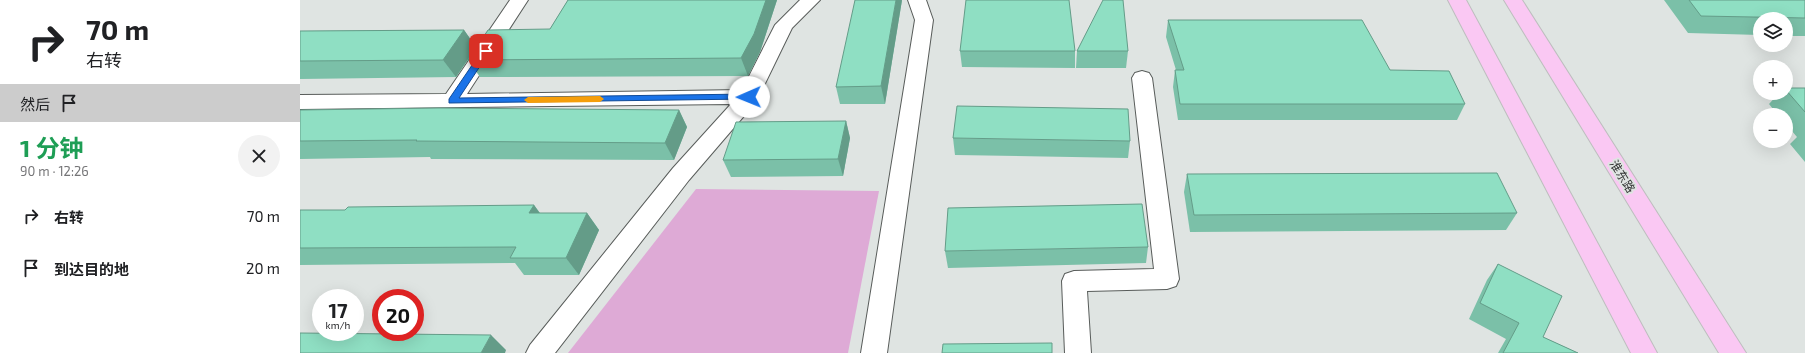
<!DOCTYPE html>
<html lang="zh">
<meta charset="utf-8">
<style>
:root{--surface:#fff;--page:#f2f2f2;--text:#202124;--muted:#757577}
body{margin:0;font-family:"Exo 2","Noto Sans SC",sans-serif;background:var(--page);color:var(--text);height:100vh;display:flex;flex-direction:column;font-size:15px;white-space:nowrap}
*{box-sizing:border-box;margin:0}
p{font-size:13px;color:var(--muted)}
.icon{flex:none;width:22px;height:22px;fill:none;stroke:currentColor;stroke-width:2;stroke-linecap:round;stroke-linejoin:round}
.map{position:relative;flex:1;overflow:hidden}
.sheet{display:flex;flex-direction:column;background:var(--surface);width:300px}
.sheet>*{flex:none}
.hud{background:#fff;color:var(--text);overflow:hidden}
.controls{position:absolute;left:1453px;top:12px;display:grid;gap:8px}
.controls a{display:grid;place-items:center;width:40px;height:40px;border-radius:50%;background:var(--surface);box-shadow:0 4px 16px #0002;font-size:20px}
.speed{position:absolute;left:12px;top:289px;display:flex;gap:8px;font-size:20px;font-weight:700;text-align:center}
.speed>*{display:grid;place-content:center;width:52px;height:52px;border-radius:50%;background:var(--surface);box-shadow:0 4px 16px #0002;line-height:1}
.speed small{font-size:10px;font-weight:400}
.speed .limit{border:6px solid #d22;background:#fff;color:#111}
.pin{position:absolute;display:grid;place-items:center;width:34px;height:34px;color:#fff;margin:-17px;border-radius:8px;box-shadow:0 2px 6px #0006}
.me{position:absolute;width:44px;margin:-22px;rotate:269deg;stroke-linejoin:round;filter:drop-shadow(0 0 3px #0008)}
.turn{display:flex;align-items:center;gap:14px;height:84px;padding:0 20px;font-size:18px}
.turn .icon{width:52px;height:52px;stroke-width:2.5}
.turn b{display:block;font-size:28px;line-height:34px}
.then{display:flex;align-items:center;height:38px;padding:0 20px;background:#0003;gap:8px;font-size:15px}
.round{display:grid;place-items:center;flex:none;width:42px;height:42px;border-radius:21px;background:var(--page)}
.headline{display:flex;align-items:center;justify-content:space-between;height:68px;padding:0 20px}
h1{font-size:24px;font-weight:700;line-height:30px;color:#1e9e55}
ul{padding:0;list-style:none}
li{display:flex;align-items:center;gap:12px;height:52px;padding:0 20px}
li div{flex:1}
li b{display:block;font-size:15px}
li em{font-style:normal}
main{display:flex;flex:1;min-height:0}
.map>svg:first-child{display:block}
</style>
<main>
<section class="sheet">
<div class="hud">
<div class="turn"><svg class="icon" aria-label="right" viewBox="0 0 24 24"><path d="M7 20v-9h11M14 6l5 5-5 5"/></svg><div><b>70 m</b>右转</div></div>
<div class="then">然后<svg class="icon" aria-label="arrive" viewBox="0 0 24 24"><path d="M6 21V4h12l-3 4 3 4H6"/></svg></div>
</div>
<div class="headline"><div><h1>1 分钟</h1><p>90 m · 12:26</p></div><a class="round"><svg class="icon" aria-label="close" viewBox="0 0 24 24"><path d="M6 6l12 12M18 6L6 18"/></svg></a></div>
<ul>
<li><svg class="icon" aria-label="right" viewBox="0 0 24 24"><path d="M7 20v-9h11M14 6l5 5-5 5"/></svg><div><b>右转</b></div><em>70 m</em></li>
<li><svg class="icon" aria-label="arrive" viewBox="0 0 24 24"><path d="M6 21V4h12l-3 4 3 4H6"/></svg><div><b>到达目的地</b></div><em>20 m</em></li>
</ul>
</section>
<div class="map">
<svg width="1505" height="353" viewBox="0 0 1505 353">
<rect width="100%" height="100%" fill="#dfe4e2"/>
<path fill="#deaad6" d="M396,189L579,191L548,353H268Z"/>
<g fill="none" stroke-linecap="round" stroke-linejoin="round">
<g stroke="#585c5a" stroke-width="2">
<g id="minor">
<path d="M210,0H228L167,94L442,90L475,25L500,0H520L492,28L456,102L389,180L255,353H226L230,345L373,168L431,104L0,109V95L146,94Z"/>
<path d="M608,0H626L633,20L587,353H561L615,20Z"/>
<path d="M842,71L849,73L852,78L879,279L876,286L867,289L787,291L791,353H765L762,281L765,274L774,271L854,269L832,78L835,73Z"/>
</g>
</g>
<g stroke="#bdbebe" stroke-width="2">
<g id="major">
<path d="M1148,0H1166L1357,353H1331Z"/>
<path d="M1204,0H1222L1446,353H1419Z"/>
</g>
</g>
<use href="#minor" fill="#fff" fill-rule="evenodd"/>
<use href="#major" fill="#fac8f3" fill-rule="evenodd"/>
</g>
<g fill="#7bc0a8">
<path d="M268,0H477L460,52L448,76L180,77L168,60L156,77L0,79V31L164,30L176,47L250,29Z"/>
<path d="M602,0L585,104H540L536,87Z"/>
<path d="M1364,0H1505V36H1486V19H1460V35L1388,33Z"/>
<path d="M868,20L1090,70L1165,104L1157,120H878L873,87L875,70H876L866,37Z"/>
<path d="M660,51H775V68L662,67Z"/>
<path d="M777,51H828L826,68H776Z"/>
<path d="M1486,88H1505V162L1490,144L1497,137L1486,124V115H1478L1469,104L1479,93H1486Z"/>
<path d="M0,110H379L387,127L374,160L131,159L130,157L0,159Z"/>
<path d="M546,121L550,138L543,176L431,177L423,160Z"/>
<path d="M653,138L830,141L828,158L655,155Z"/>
<path d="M887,174L1217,213L1206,230L890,232L884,192Z"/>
<path d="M234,205L240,213H287L299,230L279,275H224L215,263L0,265V210H45Z"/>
<path d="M848,247L846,263L648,268L645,251Z"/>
<path d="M1198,264L1243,337L1278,353H1198L1206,339L1169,319L1187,280Z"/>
</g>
<g fill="#649c88">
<path d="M466,0H477L460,52L448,76L441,58Z"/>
<path d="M596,0H602L585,104L581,86Z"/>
<path d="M164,30L176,47L156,77L143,60Z"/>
<path d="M379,110L387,127L374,160L365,143Z"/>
<path d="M546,121L550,138L543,176L538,159Z"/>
<path d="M234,205L246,222L229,213Z"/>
<path d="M287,213L299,230L279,275L266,258Z"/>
<path d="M191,335L206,350L205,353H181Z"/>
</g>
<g fill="#8fdfc3" stroke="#649c88">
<path d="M268,0H466L454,34L441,58L168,60L188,30L250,29Z"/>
<path d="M555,0H596L581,86L536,87Z"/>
<path d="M666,0H769L775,51H660Z"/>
<path d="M803,0H823L828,51H777Z"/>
<path d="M1389,0H1505V18L1401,16Z"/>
<path d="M868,20H1062L1090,70L1149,71L1165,104H880L875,70H884Z"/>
<path d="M164,30L143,60L0,61V31Z"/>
<path d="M1486,88H1505V112L1486,90Z"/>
<path d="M657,106L828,109L830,141L653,138Z"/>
<path d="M139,108L379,110L365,143L116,141L117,140L0,141V110Z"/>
<path d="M546,121L538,159L423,160L436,122Z"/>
<path d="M1197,173L1217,213L894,215L887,174Z"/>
<path d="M842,204L848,247L645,251L648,208Z"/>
<path d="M234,205L229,213H287L266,258H210L216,247L0,248V210H45L48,207Z"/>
<path d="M1198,264L1262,296L1243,337L1278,353H1203L1219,323L1180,303Z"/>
<path d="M0,333L191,335L181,353H0Z"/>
<path d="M752,343V353H642L643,344Z"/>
</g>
<path fill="#1a73e8" stroke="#114b97" d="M186,48L190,51L159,98L449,94L454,97L449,99L149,103V99L183,49Z"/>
<path fill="#f59e0b" d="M300,96L304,99L300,102L228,103L224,100L228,97Z"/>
<g text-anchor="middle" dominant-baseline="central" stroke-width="4" stroke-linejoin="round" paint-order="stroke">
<g font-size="12" fill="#323433" stroke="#dfe4e2">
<text transform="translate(1323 176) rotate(58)">淮东路</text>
</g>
</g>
</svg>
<div class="controls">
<a><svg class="icon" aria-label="layers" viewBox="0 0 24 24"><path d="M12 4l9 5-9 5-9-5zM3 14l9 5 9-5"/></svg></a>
<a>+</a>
<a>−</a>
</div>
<div class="speed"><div>17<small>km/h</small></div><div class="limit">20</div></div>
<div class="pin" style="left:186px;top:51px;background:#d93025"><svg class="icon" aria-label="arrive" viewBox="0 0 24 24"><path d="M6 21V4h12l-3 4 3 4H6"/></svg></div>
<svg class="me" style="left:449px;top:97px" viewBox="-20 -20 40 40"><circle r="19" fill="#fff"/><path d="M0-13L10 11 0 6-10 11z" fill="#1a73e8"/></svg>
</div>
</main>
